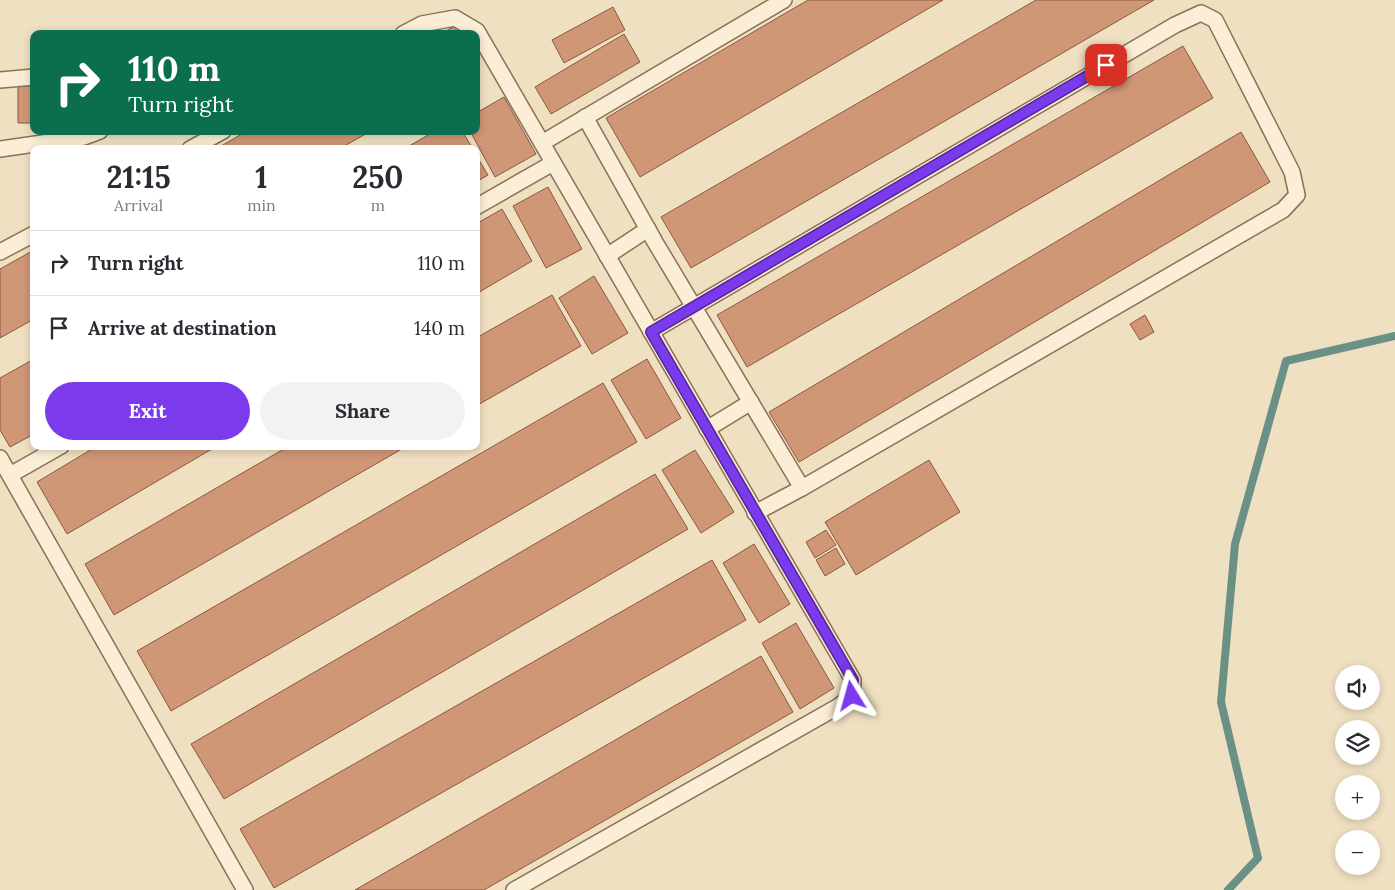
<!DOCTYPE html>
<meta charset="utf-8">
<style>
:root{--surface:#fff;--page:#f2f2f3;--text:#2b2b33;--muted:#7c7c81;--line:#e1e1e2;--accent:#7c3aed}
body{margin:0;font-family:Lora,serif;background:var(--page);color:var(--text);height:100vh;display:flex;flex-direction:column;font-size:19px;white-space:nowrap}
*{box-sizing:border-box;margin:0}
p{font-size:16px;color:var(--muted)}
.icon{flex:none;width:28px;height:28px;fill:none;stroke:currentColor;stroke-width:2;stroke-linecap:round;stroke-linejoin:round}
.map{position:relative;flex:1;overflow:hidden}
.details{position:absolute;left:30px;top:145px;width:450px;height:305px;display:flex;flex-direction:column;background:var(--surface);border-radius:10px;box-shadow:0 2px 8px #0003}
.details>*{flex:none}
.banner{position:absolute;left:30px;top:30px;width:450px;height:105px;border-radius:10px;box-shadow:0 2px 8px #0003;background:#0b6e4f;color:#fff;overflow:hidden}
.fabs{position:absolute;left:1335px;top:665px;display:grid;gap:10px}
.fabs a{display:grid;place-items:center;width:45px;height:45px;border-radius:50%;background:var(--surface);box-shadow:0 2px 8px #0003;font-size:25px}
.pin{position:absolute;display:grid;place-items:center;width:42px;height:42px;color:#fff;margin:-21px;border-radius:10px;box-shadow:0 2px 8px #0006}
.me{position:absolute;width:55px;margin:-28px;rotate:352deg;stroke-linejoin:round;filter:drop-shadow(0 0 4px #0008)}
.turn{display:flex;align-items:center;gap:18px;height:105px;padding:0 15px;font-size:22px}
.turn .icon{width:65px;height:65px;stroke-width:2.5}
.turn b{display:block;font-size:35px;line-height:42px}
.eta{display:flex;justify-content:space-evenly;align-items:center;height:85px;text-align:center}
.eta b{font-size:30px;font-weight:800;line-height:35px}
.primary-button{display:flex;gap:10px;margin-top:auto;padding:10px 15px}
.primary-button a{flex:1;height:58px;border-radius:30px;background:var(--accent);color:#fff;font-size:20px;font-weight:800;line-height:58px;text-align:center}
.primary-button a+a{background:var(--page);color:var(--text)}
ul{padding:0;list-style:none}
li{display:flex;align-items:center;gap:15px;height:65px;padding:0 15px;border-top:1px solid var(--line)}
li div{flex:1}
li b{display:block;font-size:19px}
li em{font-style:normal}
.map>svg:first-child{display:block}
</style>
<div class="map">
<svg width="1395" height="890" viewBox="0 0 1395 890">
<rect width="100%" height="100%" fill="#f0e0c2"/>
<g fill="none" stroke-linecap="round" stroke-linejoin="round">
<path stroke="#6b9186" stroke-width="8" d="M1228,890L1258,858L1221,702L1235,544L1286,361L1395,336"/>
</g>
<g fill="#d09776" stroke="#8c583d">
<path d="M808,0H943L640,177L606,118Z"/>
<path d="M1036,0H1154L691,268L661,217Z"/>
<path d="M613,7L625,30L564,63L552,40Z"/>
<path d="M456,25L461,34H441Z"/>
<path d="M624,34L640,62L551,114L535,87Z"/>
<path d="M1183,46L1213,98L747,367L717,315Z"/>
<path d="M18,85L34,86V123H18Z"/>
<path d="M504,97L536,154L495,177L470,131H476V113Z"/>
<path d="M247,131H371L339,149H216Z"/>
<path d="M435,131H462L473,149H404Z"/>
<path d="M1241,132L1270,182L799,462L769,412Z"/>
<path d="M476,155L488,175L476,182Z"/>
<path d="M548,187L582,249L546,268L513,206Z"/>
<path d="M502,209L532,261L476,294V224Z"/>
<path d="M34,250V319L0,338V269Z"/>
<path d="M594,276L628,333L592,354L559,298Z"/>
<path d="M552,295L581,346L476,406V338Z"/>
<path d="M1145,315L1154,332L1140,340L1130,324Z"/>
<path d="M34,359V434L10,447L0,430V378Z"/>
<path d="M647,359L681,418L646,439L611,380Z"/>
<path d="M603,383L637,442L171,711L137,651Z"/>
<path d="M97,446H217L67,534L37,482Z"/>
<path d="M289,446H407L114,615L85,564Z"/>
<path d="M695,450L734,512L701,533L662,470Z"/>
<path d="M929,460L960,512L856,575L825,522Z"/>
<path d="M655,474L688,529L224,799L191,744Z"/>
<path d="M826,530L836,545L815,558L806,542Z"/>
<path d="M754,544L790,604L759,623L723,563Z"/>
<path d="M836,548L845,564L825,576L816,560Z"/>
<path d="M712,560L746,620L274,888L240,829Z"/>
<path d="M796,623L834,688L800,709L762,643Z"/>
<path d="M761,656L793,712L484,890H355Z"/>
</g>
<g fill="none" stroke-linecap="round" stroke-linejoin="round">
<g stroke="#8b7058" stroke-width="18">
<g id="lane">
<path d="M403,34L422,24L455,18L477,31L853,680L852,696L839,706L514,890"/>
<path d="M0,80L34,77"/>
<path d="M585,117L655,242L802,488"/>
<path d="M542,143L784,0"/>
<path d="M0,149L84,137L100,131"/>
<path d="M190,149L223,131"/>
<path d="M476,207L553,163"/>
<path d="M0,252L34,234"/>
<path d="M607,256L648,229"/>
<path d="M651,332L1175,25L1201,13L1215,20L1292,172L1297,195L1283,210L802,488L755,513"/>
<path d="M707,429L751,402"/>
<path d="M0,458L245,890"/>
<path d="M10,475L61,446"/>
</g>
</g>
<use href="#lane" stroke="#fbeed6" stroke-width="15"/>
</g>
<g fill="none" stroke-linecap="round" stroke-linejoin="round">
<g stroke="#51269a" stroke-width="12">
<path id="route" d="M852,696L853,680L651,332L1106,65"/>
</g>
<use href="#route" stroke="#7c3aed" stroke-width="9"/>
</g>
</svg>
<div class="fabs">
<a><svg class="icon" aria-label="sound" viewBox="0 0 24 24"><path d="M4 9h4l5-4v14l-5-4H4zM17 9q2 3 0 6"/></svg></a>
<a><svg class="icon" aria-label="layers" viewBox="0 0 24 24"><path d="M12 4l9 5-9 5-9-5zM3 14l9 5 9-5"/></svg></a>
<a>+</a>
<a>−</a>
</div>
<div class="pin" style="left:1106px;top:65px;background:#d93025"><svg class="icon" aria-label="arrive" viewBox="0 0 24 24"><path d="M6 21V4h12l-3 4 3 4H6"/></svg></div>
<svg class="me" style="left:852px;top:696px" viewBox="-20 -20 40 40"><path d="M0-17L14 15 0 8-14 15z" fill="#7c3aed" stroke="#fff" stroke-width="4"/></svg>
<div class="banner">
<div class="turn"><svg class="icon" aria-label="right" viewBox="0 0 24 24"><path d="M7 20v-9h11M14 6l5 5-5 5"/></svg><div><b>110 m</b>Turn right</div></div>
</div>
<section class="details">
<div class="eta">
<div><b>21:15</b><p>Arrival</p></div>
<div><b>1</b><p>min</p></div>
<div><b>250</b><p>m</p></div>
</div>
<ul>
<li><svg class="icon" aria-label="right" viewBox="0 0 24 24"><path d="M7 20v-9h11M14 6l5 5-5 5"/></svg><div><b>Turn right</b></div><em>110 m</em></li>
<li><svg class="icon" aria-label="arrive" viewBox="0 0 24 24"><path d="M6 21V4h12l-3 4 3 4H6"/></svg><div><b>Arrive at destination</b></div><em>140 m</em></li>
</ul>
<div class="primary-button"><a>Exit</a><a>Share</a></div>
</section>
</div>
